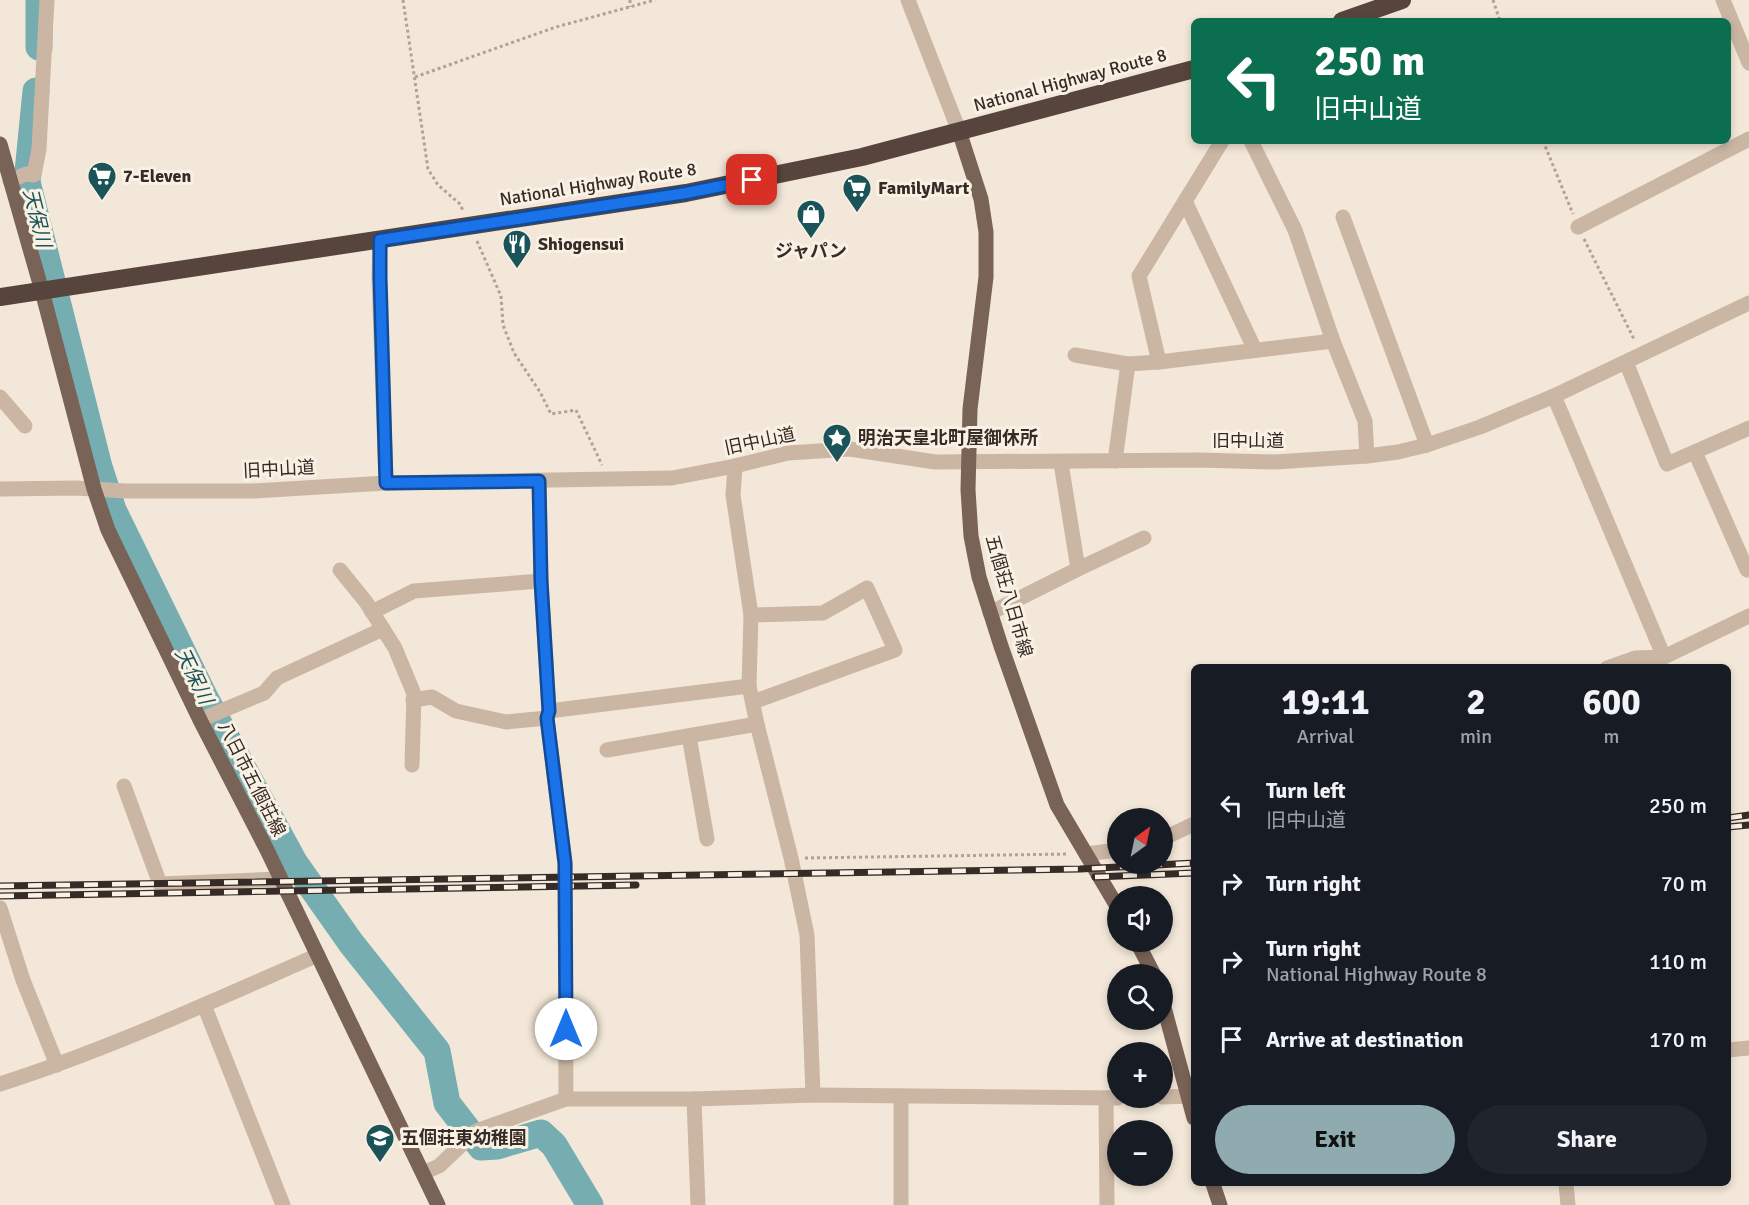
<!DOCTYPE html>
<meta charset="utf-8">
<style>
:root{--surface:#171b24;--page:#20242c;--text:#f1f3f6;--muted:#9ea1a6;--accent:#90abaf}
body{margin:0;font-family:Signika,"Noto Sans JP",sans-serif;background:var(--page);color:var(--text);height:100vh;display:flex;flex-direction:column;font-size:22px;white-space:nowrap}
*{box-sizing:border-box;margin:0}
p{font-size:20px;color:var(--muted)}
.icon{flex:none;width:33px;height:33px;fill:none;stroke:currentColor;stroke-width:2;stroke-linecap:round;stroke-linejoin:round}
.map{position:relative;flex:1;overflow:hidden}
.side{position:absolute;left:1191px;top:664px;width:540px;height:522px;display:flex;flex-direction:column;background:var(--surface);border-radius:9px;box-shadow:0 3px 9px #0003}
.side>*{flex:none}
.banner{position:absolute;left:1191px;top:18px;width:540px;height:126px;border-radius:9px;box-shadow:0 3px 9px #0003;background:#0b6e4f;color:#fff;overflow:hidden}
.needle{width:39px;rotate:33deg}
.buttons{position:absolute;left:1107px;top:808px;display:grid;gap:12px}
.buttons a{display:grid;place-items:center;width:66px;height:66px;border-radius:50%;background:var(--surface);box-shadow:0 3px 9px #0003;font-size:30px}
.pin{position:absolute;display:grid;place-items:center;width:51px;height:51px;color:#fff;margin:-26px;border-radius:12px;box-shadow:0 3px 9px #0006}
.me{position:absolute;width:66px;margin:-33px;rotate:0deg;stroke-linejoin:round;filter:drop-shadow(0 0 4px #0008)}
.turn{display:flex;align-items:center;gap:21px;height:126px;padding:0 24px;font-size:27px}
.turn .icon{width:78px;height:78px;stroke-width:2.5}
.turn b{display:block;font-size:42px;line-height:51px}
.eta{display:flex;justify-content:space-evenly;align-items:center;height:102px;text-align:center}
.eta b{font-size:36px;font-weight:700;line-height:42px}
.action{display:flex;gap:12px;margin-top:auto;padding:12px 24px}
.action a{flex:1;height:69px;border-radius:36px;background:var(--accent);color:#111;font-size:24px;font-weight:700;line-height:69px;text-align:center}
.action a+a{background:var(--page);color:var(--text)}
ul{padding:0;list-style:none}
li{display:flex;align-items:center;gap:18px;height:78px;padding:0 24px}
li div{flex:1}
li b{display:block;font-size:22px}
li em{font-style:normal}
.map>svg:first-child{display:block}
</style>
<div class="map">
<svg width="1749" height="1205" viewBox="0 0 1749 1205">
<rect width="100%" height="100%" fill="#f2e7d8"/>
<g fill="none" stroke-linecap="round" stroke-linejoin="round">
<g stroke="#76adb1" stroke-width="27">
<path d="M39,47V0"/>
<path d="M36,91L27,182L99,467L113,510L205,698L294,862L351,943L437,1051L447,1103L481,1147L497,1146L541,1133L554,1145L590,1205"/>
</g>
<g stroke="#b7a08e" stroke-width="3" stroke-dasharray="3 3" stroke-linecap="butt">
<path d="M403,0L428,169L438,185L460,204L463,211"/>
<path d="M630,0V7"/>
<path d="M1493,0L1500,21"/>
<path d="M415,77L556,27L655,0"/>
<path d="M1543,141L1573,214"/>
<path d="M1584,239L1635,341"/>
<path d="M477,241L501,296L503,325L514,353L540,392L551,414L576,410L602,465"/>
<path d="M805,858L1069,854"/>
</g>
<g stroke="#cbb6a4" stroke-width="15">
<path d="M908,0L959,131"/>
<path d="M1723,0L1749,63"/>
<path d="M1222,141L1139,276L1159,362L1333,341"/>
<path d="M1251,141L1295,230L1333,341L1365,421L1367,456"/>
<path d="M10,181L26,174L34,175L39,149L47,0"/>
<path d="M1185,201L1255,350"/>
<path d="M1343,217L1427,445"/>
<path d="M1578,227L1749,139"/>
<path d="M380,240L379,277L386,483"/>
<path d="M1075,355L1128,364L1159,362"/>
<path d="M1626,362L1667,464L1749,428"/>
<path d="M1554,396L1664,657"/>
<path d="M0,397L25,426"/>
<path d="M1695,452L1747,570L1749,569"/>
<path d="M1115,461L1128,364"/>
<path d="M1061,463L1078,569L1144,538"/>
<path d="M735,466L733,495L751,615L749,686L757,724L791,858L807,935L813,1095"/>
<path d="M539,481L541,581L549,711L547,718L565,863L566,1099"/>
<path d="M0,489L76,488L126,491H253L386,483L672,478L735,466L788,453L850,449L935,462L1198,460L1275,462L1367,456L1398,452L1427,445L1480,427L1554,396L1749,303"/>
<path d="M340,570L366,602L395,648L414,694L412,765"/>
<path d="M372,612L414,591L541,581"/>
<path d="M990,613L1078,569"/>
<path d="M751,615L823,613L867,588L895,650L753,702"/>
<path d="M1607,668L1635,658L1664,657L1749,616"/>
<path d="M413,700L432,697L456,711L506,722L547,718"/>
<path d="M549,711L749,686"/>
<path d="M200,720L264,693L277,678L383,629"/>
<path d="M689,736L707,839"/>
<path d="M607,750L757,724"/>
<path d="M124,786L160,884L281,879"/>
<path d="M1162,839L1194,824"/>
<path d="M1086,854L1118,850"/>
<path d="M0,908L23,980L57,1065"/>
<path d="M204,1005L283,1205"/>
<path d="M1728,1050L1749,1048"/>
<path d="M0,1084C109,1049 213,1001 318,955"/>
<path d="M901,1096V1205"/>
<path d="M1162,1097L1194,1096"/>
<path d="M1106,1098L1107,1205"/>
<path d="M694,1099L698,1205"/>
<path d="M423,1173L439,1166L476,1131L566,1099H694L813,1095L1118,1098"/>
<path d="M1566,1184L1568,1205"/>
</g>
<g stroke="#796256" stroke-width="15">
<path d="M959,131L981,199L986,232V277L970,409L968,490L971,536L979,577L1001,646L1057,805L1118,908"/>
<path d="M0,144L42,291L94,489L108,530L200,720L267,850L438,1205"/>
<path d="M1137,942L1154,975"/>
<path d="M1162,1000L1194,1118"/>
<path d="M1213,1184L1220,1205"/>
</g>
<g stroke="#57453d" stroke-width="18">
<path d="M1342,21L1402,0"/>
<path d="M0,297L686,193L862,157L1194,69"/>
</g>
<g stroke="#362b26" stroke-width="7">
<g id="rail">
<path d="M1728,818L1749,815"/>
<path d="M1728,827L1749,825"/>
<path d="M1095,877L1194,873"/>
<path d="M0,886L1080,869L1194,863"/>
<path d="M0,896L636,885"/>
</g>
</g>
<use href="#rail" stroke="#faf1e5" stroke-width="4.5" stroke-dasharray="14" stroke-linecap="butt"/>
</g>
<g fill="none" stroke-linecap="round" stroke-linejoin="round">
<g stroke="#114b97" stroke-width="15">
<path id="route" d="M566,1029L565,863L547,718L549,711L541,581L539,481L386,483L380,277V240L686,193L752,180"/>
</g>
<use href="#route" stroke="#1a73e8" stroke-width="10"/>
</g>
<defs>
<g id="supermarket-pin" transform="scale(1.5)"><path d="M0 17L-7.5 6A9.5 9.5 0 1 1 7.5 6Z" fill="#1a5459" stroke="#faf1e5"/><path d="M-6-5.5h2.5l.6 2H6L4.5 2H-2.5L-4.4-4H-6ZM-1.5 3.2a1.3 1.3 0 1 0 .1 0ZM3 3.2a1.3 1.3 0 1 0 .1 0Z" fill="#fff"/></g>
<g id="shop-pin" transform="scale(1.5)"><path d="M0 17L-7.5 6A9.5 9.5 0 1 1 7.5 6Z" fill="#1a5459" stroke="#faf1e5"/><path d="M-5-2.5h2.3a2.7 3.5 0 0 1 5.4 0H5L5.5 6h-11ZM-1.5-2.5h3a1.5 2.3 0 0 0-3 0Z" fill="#fff"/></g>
<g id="restaurant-pin" transform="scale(1.5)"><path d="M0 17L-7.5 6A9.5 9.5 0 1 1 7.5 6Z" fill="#1a5459" stroke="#faf1e5"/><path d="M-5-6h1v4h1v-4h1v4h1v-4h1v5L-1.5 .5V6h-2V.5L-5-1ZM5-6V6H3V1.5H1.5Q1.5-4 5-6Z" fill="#fff"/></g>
<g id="sight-pin" transform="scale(1.5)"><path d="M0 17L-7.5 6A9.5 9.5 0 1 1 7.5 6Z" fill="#1a5459" stroke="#faf1e5"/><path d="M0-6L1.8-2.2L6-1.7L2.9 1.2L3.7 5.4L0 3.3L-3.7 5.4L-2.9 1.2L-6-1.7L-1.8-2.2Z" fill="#fff"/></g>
<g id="school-pin" transform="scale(1.5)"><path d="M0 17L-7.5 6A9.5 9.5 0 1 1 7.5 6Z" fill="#1a5459" stroke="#faf1e5"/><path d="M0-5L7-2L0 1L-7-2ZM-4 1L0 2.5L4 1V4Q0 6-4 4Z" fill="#fff"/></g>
</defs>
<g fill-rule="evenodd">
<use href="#supermarket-pin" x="102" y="176"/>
<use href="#supermarket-pin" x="857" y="188"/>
<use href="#shop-pin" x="811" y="214"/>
<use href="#restaurant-pin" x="517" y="244"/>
<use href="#sight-pin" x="837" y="438"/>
<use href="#school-pin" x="380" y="1138"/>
</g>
<g text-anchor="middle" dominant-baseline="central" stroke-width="6" stroke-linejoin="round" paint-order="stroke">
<g font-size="18" fill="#362b26" stroke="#faf1e5">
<text transform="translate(1070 80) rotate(-15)">National Highway Route 8</text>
<text transform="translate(598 184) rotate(-9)">National Highway Route 8</text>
<text transform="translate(760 441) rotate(-12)">旧中山道</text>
<text x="1248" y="441">旧中山道</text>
<text transform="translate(279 469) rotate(-3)">旧中山道</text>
<text transform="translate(1009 596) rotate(74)">五個荘八日市線</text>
<text transform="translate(252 779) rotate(63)">八日市五個荘線</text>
</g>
<g font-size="18" font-weight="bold" fill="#362b26" stroke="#faf1e5" text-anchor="start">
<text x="123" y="176">7-Eleven</text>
<text x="878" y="188">FamilyMart</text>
<text x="538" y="244">Shiogensui</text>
<text x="811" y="251" text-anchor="middle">ジャパン</text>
<text x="858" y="438">明治天皇北町屋御休所</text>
<text x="401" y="1138">五個荘東幼稚園</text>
</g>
<g font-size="20" font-style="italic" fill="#1a5459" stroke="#faf1e5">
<text transform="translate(37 218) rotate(76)">天保川</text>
<text transform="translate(194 676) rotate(64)">天保川</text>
</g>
</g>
</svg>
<div class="buttons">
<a><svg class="needle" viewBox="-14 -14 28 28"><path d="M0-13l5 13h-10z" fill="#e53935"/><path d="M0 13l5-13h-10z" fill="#9ea1a6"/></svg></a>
<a><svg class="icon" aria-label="sound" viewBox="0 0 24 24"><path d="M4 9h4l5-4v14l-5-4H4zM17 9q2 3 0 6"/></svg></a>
<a><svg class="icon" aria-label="search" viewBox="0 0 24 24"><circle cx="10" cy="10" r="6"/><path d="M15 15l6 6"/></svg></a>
<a>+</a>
<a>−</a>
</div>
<div class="pin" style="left:752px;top:180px;background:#d93025"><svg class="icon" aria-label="arrive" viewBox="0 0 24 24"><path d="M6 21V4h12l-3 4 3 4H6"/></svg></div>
<svg class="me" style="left:566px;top:1029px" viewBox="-20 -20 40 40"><circle r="19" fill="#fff"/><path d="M0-13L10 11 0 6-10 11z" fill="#1a73e8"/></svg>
<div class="banner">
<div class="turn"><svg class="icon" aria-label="left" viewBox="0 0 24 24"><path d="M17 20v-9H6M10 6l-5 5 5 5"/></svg><div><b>250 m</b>旧中山道</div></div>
</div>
<section class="side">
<div class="eta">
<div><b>19:11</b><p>Arrival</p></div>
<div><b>2</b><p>min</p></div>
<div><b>600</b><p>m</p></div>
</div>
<ul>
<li><svg class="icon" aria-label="left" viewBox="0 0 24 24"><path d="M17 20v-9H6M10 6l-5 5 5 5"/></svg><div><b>Turn left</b><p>旧中山道</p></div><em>250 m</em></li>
<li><svg class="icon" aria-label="right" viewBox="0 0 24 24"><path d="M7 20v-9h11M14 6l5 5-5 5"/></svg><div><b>Turn right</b></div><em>70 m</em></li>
<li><svg class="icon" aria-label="right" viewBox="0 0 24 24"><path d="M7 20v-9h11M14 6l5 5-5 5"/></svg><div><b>Turn right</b><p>National Highway Route 8</p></div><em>110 m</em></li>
<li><svg class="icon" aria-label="arrive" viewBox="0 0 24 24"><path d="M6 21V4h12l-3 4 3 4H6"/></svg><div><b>Arrive at destination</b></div><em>170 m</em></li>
</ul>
<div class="action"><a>Exit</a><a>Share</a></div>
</section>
</div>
